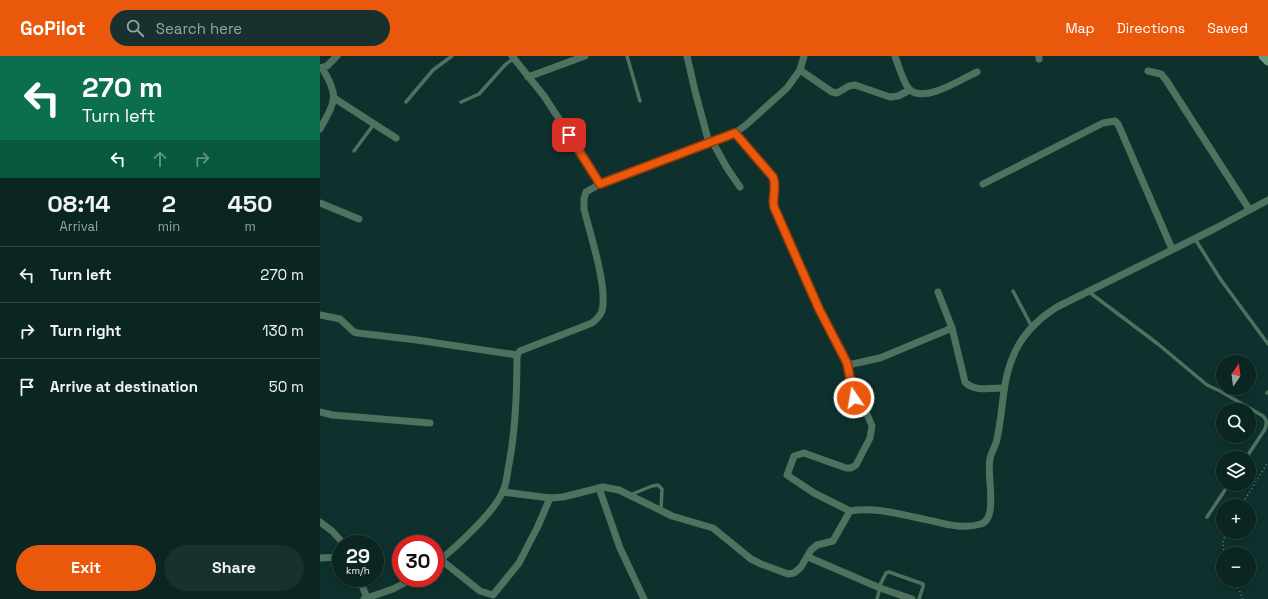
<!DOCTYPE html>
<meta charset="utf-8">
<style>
:root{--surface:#0a2522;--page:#18312f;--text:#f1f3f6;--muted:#99a5a5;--line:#2a4240;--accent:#ea580c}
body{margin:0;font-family:"Space Grotesk",sans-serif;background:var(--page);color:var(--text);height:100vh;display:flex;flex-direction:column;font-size:15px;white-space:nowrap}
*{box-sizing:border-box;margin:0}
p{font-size:13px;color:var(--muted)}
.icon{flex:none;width:22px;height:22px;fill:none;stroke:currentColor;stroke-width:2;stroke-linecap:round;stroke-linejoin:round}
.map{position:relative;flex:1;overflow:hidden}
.drawer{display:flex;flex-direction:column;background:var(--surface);width:320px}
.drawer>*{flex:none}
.banner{background:#0b6e4f;color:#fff;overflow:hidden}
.needle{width:26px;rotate:14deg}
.buttons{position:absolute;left:896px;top:299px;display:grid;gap:8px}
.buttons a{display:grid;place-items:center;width:40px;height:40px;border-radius:50%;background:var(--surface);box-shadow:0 2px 6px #0003,0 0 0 1px var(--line);font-size:20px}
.speed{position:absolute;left:12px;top:479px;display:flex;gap:8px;font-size:20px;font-weight:700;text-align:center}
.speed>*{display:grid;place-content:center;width:52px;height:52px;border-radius:50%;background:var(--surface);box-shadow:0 2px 6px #0003,0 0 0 1px var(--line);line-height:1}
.speed small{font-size:10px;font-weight:400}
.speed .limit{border:6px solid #d22;background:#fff;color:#111}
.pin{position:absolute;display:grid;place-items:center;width:34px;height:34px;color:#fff;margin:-17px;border-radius:8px;box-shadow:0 2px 6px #0006}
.me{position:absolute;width:44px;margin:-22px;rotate:348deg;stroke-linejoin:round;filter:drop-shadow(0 0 3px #0008)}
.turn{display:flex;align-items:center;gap:14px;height:84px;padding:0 16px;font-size:18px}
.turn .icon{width:52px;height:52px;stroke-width:2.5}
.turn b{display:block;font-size:28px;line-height:34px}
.lanes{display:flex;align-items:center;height:38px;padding:0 16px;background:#0003;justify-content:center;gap:20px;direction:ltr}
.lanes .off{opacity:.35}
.eta{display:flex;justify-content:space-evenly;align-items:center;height:68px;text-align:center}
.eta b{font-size:24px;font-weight:700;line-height:28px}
.primary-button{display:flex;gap:8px;margin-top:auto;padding:8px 16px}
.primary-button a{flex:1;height:46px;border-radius:24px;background:var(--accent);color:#fff;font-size:16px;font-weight:700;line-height:46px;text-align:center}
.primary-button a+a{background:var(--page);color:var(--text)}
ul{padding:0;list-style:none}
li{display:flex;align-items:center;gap:12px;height:56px;padding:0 16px;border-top:1px solid var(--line)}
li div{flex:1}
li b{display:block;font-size:15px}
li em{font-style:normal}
header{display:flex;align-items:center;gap:24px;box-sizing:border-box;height:56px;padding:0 20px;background:var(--accent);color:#fff}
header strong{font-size:19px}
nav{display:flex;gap:22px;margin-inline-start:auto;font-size:14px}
.search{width:280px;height:36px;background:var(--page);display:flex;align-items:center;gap:10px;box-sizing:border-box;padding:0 14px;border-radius:22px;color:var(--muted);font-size:15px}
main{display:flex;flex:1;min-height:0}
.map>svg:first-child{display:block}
</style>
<header>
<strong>GoPilot</strong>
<div class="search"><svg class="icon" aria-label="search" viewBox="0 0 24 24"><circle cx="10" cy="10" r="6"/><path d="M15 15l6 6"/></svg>Search here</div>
<nav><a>Map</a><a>Directions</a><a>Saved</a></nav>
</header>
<main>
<section class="drawer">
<div class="banner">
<div class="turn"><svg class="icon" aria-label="left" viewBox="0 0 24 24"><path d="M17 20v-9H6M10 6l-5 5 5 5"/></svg><div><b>270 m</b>Turn left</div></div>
<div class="lanes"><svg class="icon" aria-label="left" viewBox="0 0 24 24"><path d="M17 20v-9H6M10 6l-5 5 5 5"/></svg><svg class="icon off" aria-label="ahead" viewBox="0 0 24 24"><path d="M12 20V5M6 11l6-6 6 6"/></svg><svg class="icon off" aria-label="right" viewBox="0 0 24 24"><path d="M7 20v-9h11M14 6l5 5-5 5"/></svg></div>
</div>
<div class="eta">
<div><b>08:14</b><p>Arrival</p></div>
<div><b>2</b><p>min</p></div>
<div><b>450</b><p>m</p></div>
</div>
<ul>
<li><svg class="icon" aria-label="left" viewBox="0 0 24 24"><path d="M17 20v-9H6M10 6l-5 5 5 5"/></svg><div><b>Turn left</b></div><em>270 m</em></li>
<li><svg class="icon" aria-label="right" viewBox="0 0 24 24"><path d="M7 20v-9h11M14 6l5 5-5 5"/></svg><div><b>Turn right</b></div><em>130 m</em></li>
<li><svg class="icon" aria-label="arrive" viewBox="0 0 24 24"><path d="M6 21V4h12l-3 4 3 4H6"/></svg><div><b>Arrive at destination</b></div><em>50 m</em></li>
</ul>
<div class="primary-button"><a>Exit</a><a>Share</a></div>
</section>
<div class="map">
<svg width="948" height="543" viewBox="0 0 948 543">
<rect width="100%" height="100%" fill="#0e312e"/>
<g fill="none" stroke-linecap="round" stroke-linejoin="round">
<g stroke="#698582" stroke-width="1.5" stroke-dasharray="1 3" stroke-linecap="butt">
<path d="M921,450L948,406"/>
<path d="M904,498L903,486L906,476"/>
<path d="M915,524L923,543"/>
</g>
<g stroke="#51715f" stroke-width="3.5">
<path d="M307,0L320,45"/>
<path d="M86,46L113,14L132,0"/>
<path d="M141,46L159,38L185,9L190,5L195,3"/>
<path d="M34,95L54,68"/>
<path d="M875,183L901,224L948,288"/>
<path d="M693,235L712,271"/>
<path d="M769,236L838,288L887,329L900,335L943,360C947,364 947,367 945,373L926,402"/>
<path d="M947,337L948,336"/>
<path d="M310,439L332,430L338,429L342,433L341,455"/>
<path d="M887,461L909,428"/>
<path d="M559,531L566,517L569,516L603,528V531L599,543"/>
<path d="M557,543L560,532"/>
</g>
<g stroke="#51715f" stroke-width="7">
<path d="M192,0L224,40L264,101L280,128"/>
<path d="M367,0L375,35L389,87"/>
<path d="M575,0C578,8 584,29 590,34C606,47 641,23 657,16"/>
<path d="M719,3V0"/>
<path d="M0,12L7,10L17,0"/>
<path d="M480,14L512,36L517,37L529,30L535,29L570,41L578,40L590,34"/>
<path d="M828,15L841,18L846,24L929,153"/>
<path d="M208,21L265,0"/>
<path d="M14,42L76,82"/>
<path d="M0,73C15,45 20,41 2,12"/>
<path d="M415,77L453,121L455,126L452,145L458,163L499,253L527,307L535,342L538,349L547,358L552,370L550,382L536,409L531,412H526L484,397L474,400L467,419L494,437L530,455"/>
<path d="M392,85L407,112L420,131"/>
<path d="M663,128L783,67L795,65L798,68L852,193"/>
<path d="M0,147L39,163"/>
<path d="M618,236L632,272L645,326C653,336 673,332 684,332"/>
<path d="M0,259L20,263L34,276L38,277L97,284L197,299"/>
<path d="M528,309L560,302L632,272"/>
<path d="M0,356L12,359L110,367"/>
<path d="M279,432L300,492L324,543"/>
<path d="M183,436L230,442L243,441L283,431L299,434L352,460L393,472L431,503L441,508L468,518L474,517L481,511L491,494L497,489L513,485L530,455C557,450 586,460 613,465C629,469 644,473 661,468C679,462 666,418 670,403C671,396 676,390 677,383C683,356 682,328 692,303C700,281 718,263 737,251L894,173L948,144"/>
<path d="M0,466L12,475L24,488"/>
<path d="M488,501L560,532L592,543"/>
<path d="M0,502L21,501"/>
<path d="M120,503L160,535L173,539L199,507L218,470L230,442"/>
<path d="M115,508C134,493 174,457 183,435C187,427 187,417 189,408C196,372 197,336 197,299L200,295L272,267C277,263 280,260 282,255C288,231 270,178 264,153V143L266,136L280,128L415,77L426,69L467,32L480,14L484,0"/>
<path d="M39,522L47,542L44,543"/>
<path d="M47,542L73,533L94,522"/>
</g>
<path stroke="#64997c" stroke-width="9" d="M943,0L948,5"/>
</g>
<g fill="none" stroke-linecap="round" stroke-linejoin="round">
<g stroke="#983908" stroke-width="10">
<path id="route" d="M249,79L280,128L415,77L453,121C457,130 452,141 454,151L499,253L527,307L534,342"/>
</g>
<use href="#route" stroke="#ea580c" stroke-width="7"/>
</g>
</svg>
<div class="buttons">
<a><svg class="needle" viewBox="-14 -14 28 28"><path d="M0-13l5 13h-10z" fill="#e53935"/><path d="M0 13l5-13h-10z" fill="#99a5a5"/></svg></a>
<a><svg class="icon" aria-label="search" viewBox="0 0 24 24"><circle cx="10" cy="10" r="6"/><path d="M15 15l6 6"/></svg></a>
<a><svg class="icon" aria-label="layers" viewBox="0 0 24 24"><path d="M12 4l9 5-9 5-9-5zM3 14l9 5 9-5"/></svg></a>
<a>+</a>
<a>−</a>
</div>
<div class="speed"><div>29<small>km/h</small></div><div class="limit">30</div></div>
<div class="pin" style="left:249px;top:79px;background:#d93025"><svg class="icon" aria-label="arrive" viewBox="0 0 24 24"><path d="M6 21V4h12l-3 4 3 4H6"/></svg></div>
<svg class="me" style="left:534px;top:342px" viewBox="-20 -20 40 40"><circle r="17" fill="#ea580c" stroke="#fff" stroke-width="3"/><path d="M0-11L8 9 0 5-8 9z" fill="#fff"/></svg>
</div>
</main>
